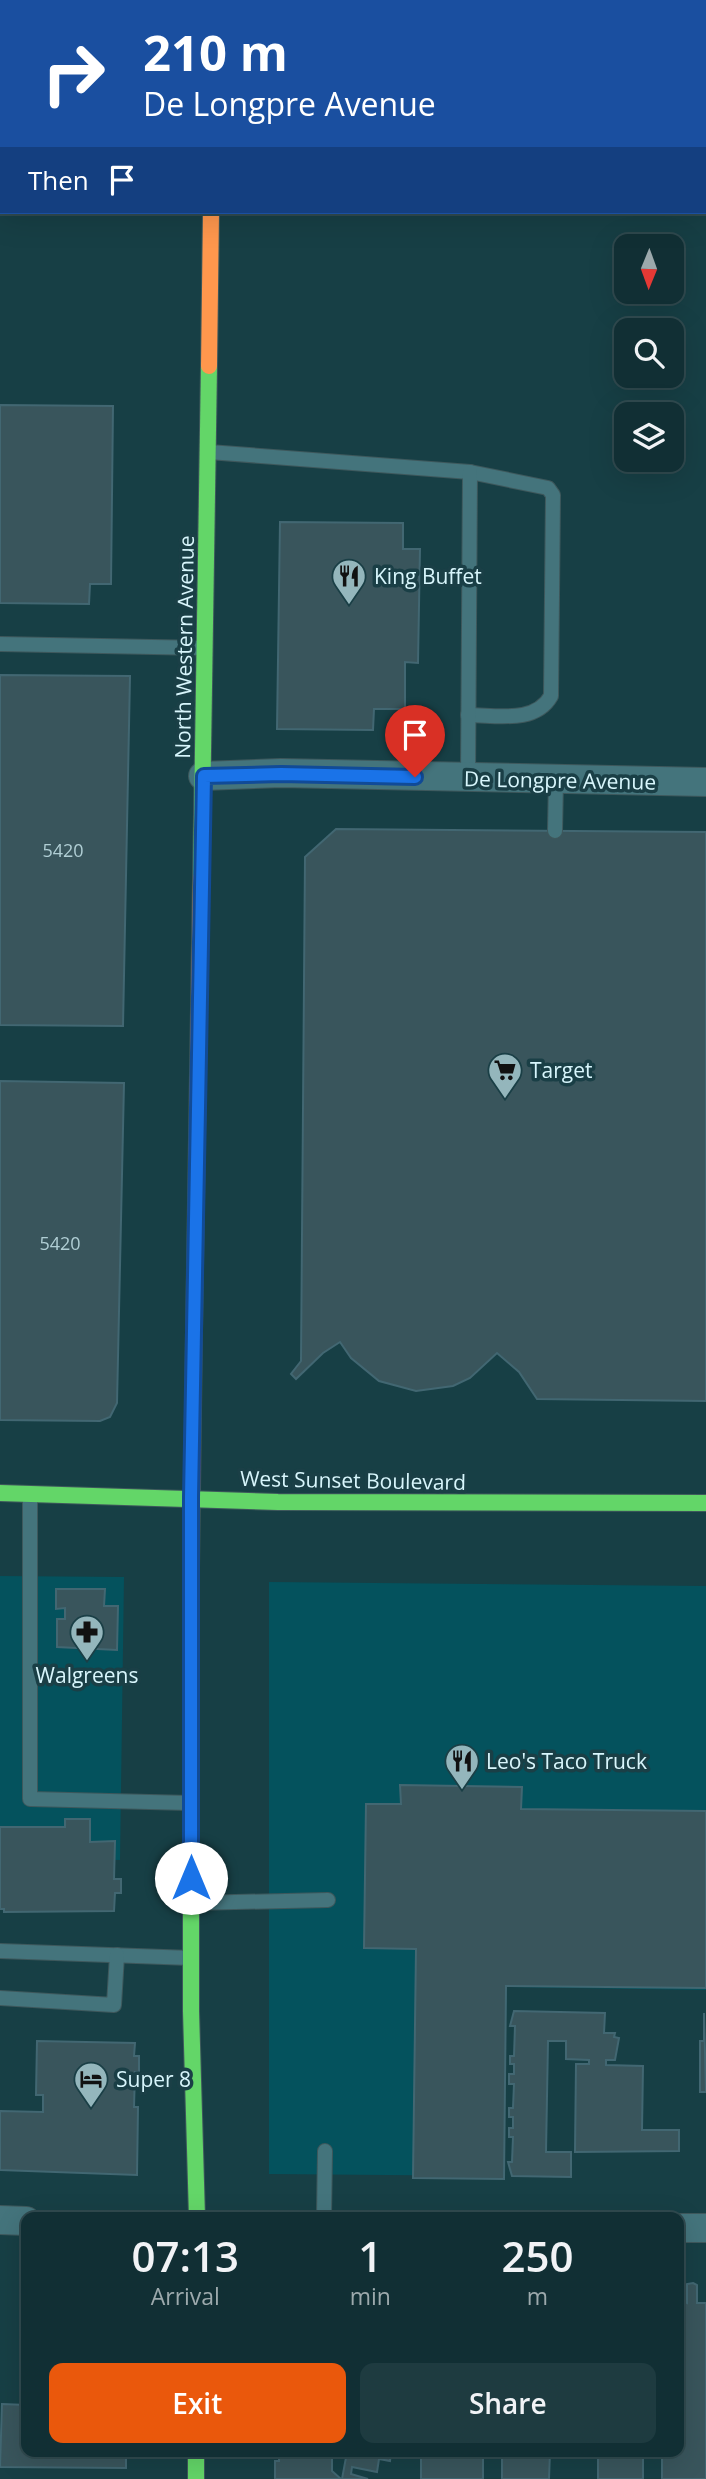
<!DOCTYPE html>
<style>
:root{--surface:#112f34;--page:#1e3b40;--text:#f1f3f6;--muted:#9ca9ac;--line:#304a4f;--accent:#ea580c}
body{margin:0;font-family:"Open Sans",sans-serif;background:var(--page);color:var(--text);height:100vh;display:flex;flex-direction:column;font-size:26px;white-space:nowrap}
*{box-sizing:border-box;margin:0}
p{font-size:23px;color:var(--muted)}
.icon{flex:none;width:38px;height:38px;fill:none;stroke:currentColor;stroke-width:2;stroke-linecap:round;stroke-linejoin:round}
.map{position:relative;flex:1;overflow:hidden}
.details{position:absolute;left:21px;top:2212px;width:663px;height:245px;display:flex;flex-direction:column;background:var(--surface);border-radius:14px;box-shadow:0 7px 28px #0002,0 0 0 2px var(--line)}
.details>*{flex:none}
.guide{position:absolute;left:0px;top:0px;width:707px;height:214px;box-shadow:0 7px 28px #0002,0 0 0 2px var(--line);background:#1a4fa0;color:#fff;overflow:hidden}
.needle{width:46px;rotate:181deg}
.controls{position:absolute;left:614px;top:234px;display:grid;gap:14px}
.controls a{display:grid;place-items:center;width:70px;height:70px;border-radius:14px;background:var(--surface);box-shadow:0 7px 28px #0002,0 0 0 2px var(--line);font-size:35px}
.pin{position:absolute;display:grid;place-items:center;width:60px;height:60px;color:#fff;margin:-72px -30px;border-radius:50% 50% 50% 0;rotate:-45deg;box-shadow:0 0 7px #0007}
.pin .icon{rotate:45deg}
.me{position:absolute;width:77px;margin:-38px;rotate:0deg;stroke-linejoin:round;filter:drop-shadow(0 0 5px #0008)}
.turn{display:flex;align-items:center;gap:24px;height:147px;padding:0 28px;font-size:32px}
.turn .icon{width:91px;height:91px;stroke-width:2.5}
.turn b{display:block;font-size:49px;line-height:60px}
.then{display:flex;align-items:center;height:66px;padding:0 28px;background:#0003;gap:14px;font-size:26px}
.eta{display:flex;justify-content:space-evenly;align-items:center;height:119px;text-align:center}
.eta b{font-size:42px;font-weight:600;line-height:49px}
.cta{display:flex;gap:14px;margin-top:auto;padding:14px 28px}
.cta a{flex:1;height:80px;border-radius:14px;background:var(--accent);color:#fff;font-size:28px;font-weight:600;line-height:80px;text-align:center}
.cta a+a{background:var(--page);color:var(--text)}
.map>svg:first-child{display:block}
</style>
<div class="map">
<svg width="706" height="2479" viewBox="0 0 706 2479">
<rect width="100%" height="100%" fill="#173f45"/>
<g fill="#04525d">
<path d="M0,1576L124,1577L120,1860L0,1858Z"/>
<path d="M269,1582L706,1586V1990L507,1987L501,2176L269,2174Z"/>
</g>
<g fill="#39555c" stroke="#426772" stroke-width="2">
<path d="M301,0H523L301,2Z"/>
<path d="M698,0H706V100L705,2Z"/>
<path d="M0,405L113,406L111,584H90L89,604L0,603Z"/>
<path d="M280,522L403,523V549H420L418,663L405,662V709H374L373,730L277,729Z"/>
<path d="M0,675L130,676L123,1026L0,1025Z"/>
<path d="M336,829L706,832V1401L537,1399L519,1372L497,1353L470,1378L453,1386L416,1391L379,1381L351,1358L340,1342L323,1353L296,1379L291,1374L301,1361L305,857Z"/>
<path d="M0,1081L124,1083L117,1403L110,1417L100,1421L0,1420Z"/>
<path d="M56,1589H105L104,1606H118L117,1650L57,1647V1619H65V1608L56,1609Z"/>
<path d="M400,1785L522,1787L521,1809L706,1811V1988L506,1986L504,2179L413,2178L416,1949L364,1948L366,1804H401Z"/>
<path d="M65,1819H90V1842L115,1841L114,1879H121V1893H115L114,1911L4,1912V1909H0V1827H65Z"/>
<path d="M514,2011L605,2013L604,2033H615L614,2037L619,2038L615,2060H606V2065L643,2066L642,2130H679V2151L575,2152L576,2064H589V2060L566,2059V2041H548L546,2152H571V2177L512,2176L508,2162H512L513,2137H509V2128H513V2117H509V2108H513L514,2084H509V2074H514V2064H510V2056H514L515,2026H510Z"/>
<path d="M704,2013L706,2092H700V2041H704Z"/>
<path d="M37,2041L135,2043L134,2056H139V2072H135L134,2107H138L137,2175L0,2170V2111L43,2112V2095H36Z"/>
<path d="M693,2283L697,2285V2303H706V2479H662V2452H679V2300L687,2303V2284Z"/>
<path d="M2,2404L26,2405V2452H126V2468L0,2467Z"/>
<path d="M279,2452H332V2471L341,2479H275V2461H279Z"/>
<path d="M347,2452H391L390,2461L379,2459L377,2472L352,2467L351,2474L368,2479H342Z"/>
<rect x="421" y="2452" width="62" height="27"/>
<path d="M502,2452H550L549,2479H502Z"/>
<rect x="598" y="2452" width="45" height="27"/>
</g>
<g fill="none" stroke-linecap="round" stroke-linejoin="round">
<g stroke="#3e585c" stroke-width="16">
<g id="lane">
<path d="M209,452L470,472L548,488L553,495L551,696C535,724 497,715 468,715"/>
<path d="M0,644L204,648"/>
<path d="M468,778L470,472"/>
<path d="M555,831L556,780"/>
<path d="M30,1497V1799L190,1803"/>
<path d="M193,1903L328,1900"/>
<path d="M0,1951L191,1958"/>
<path d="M0,1998L114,2005L117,1955"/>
<path d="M324,2217L325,2151"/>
</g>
</g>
<g stroke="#3e585c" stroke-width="30">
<g id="street">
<path d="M0,19H2"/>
<path d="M705,155H706"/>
<path d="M203,776L281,773L706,782"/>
<path d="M0,2220L26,2221"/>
<path d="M679,2228H706"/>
</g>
</g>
<g stroke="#3e585c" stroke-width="18">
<g id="fast">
<path d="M201,878L209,366"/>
<path d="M0,1493L278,1502L706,1503"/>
<path d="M191,1569V2011L197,2217"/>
<path d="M196,2452V2479"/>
</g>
</g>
<g stroke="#3e585c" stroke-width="18">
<g id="slow">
<path d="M209,366L211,212"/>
<path d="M194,1332L201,878"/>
</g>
</g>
<g stroke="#3e585c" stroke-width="18">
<g id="jam">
<path d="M213,0V2"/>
<path d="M191,1569L194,1332"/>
</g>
</g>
<use href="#lane" stroke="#44747c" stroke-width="14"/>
<use href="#street" stroke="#44747c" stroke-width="28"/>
<use href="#fast" stroke="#63d668" stroke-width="16"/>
<use href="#slow" stroke="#ff974d" stroke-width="16"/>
<use href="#jam" stroke="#b3261e" stroke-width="16"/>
</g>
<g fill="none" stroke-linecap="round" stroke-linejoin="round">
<g stroke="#114b97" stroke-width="18">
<path id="route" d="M191,1878V1497L204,776L281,774L415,777"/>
</g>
<use href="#route" stroke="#1a73e8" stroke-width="12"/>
</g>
<defs>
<g id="restaurant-pin" transform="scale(1.75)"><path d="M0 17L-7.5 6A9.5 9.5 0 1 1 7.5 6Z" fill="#94b6bc" stroke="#1a3f46"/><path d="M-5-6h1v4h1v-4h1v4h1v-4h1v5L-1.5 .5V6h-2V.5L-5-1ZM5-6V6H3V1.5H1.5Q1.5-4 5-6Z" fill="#111"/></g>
<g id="supermarket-pin" transform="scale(1.75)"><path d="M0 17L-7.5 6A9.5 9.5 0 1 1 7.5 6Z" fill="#94b6bc" stroke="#1a3f46"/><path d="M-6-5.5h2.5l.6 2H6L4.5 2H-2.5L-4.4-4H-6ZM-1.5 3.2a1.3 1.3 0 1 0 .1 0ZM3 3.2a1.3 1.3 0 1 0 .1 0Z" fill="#111"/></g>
<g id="pharmacy-pin" transform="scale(1.75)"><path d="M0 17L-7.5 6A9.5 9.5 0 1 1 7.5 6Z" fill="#94b6bc" stroke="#1a3f46"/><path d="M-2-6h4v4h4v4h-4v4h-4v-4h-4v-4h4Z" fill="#111"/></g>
<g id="hotel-pin" transform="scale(1.75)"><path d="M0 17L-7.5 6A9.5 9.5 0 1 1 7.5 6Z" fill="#94b6bc" stroke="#1a3f46"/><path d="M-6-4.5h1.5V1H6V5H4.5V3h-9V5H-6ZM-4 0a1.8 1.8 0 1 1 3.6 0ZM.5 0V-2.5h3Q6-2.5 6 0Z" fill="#111"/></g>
</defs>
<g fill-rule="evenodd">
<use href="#restaurant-pin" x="349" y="576"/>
<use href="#supermarket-pin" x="505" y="1070"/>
<use href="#pharmacy-pin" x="87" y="1632"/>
<use href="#restaurant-pin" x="462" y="1761"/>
<use href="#hotel-pin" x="91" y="2079"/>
</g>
<g text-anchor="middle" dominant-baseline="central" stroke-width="7" stroke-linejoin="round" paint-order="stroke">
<g font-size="18" fill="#b0ced4">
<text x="63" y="850">5420</text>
<text x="60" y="1243">5420</text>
</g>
<g font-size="21" fill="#d8f6fc" stroke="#1a3f46" text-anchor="start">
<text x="374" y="576">King Buffet</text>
<text x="530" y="1070">Target</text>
<text x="87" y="1675" text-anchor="middle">Walgreens</text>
<text x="486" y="1761">Leo's Taco Truck</text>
<text x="116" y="2079">Super 8</text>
</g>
<g font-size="21" fill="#d8f6fc" stroke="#1a3f46">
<text transform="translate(184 647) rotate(-89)">North Western Avenue</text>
<text transform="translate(560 780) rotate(1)">De Longpre Avenue</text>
<text transform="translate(353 1480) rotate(1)">West Sunset Boulevard</text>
</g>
</g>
</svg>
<div class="controls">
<a><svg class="needle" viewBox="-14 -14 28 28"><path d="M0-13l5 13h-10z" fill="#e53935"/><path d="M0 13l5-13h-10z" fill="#9ca9ac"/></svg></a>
<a><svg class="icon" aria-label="search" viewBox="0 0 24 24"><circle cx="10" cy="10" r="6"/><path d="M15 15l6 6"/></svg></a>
<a><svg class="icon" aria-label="layers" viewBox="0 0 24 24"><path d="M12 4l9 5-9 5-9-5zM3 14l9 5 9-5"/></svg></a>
</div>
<div class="pin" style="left:415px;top:777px;background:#d93025"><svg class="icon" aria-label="arrive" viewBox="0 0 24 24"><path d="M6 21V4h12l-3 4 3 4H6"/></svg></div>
<svg class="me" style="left:191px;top:1878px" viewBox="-20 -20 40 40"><circle r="19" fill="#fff"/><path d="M0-13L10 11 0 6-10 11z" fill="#1a73e8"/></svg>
<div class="guide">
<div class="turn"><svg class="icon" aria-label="right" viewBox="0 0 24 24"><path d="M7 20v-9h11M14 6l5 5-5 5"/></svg><div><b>210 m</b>De Longpre Avenue</div></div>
<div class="then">Then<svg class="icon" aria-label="arrive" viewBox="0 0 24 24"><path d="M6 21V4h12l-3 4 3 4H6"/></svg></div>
</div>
<section class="details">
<div class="eta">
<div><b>07:13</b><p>Arrival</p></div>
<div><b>1</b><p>min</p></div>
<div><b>250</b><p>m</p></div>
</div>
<div class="cta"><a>Exit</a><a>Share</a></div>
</section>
</div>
